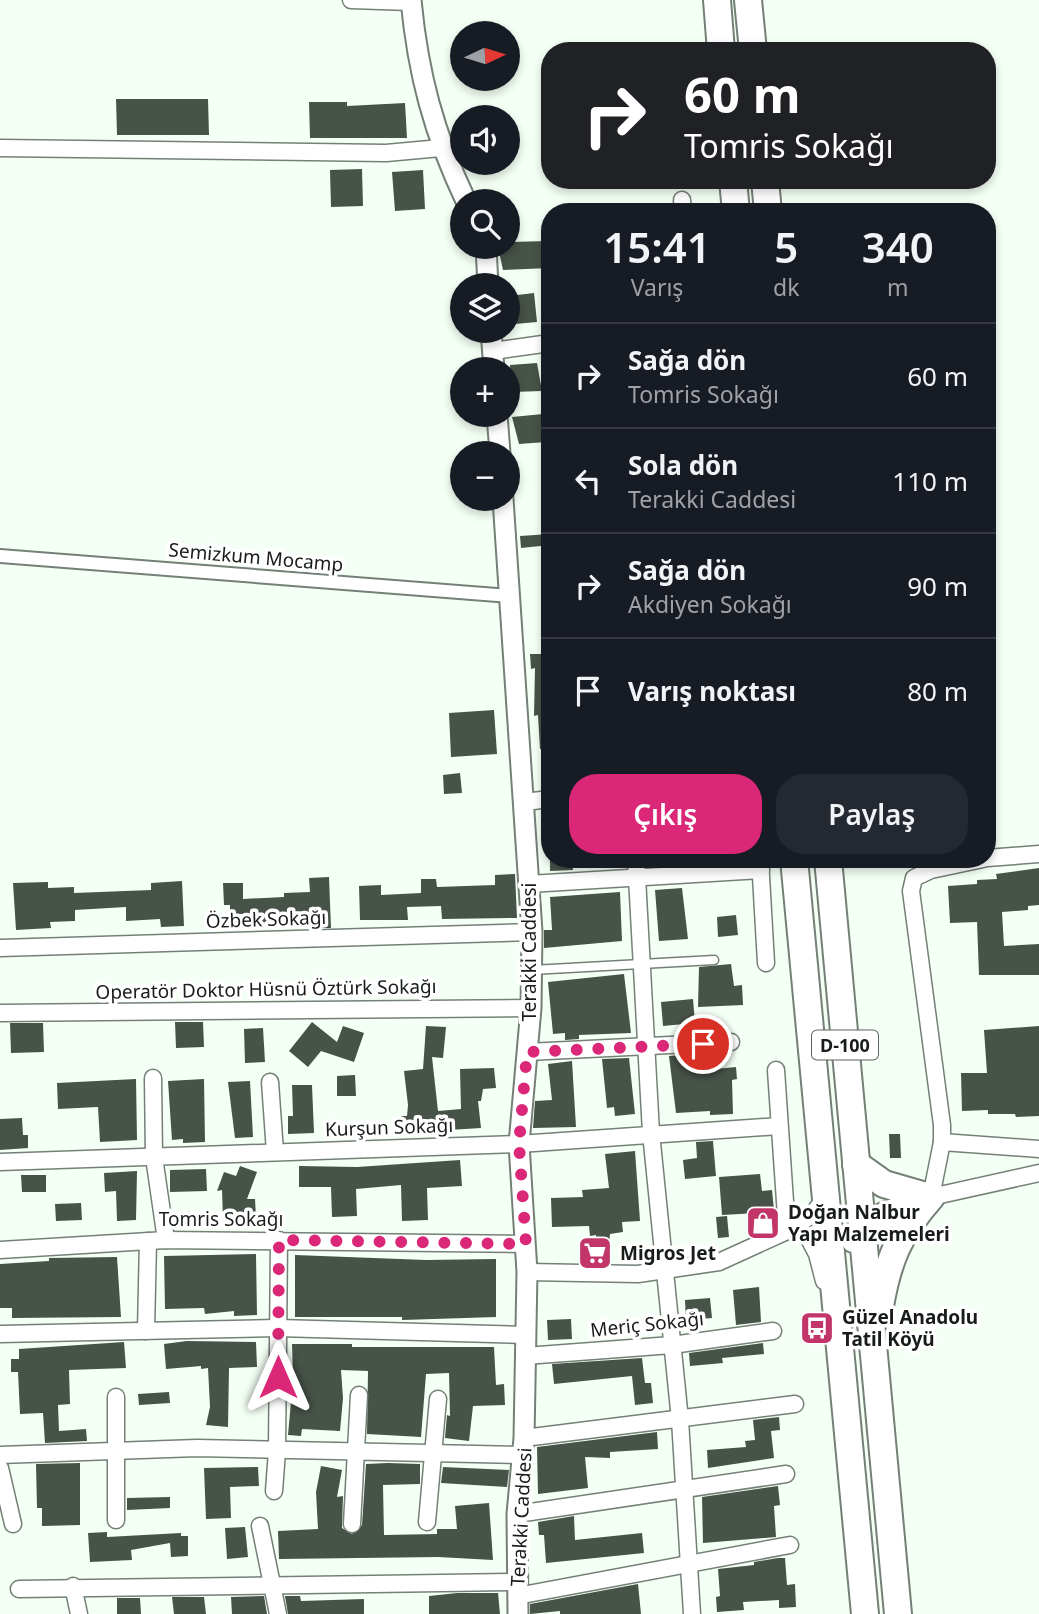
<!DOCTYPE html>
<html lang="tr">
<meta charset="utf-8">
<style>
:root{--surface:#171b24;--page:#242831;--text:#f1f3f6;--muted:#9ea1a6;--line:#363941;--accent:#db2777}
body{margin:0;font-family:"Noto Sans",sans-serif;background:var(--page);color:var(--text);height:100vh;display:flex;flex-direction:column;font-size:26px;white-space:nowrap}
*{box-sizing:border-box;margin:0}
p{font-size:23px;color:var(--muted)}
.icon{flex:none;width:38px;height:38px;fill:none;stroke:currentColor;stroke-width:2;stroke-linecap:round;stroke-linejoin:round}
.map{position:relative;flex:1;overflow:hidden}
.sheet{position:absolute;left:541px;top:203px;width:455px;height:665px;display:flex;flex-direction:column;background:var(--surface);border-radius:28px;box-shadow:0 4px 10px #0003}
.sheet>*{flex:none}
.hud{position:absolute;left:541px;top:42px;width:455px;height:147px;border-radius:28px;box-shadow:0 4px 10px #0003;background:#202124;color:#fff;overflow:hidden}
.needle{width:46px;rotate:86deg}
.buttons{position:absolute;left:450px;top:21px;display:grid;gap:14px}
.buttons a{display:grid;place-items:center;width:70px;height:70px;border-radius:50%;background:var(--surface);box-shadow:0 4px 10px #0003;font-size:35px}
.pin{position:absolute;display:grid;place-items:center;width:60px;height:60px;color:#fff;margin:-30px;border:4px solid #fff;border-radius:50%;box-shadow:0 2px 7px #0007}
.me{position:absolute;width:77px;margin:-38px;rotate:0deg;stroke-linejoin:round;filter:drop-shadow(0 0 5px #0008)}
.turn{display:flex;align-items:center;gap:24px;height:147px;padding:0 28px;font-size:32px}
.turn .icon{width:91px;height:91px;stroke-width:2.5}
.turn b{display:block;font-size:49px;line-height:60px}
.eta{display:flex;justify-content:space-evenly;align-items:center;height:119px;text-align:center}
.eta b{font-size:42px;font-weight:600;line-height:49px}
.button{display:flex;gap:14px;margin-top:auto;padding:14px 28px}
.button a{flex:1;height:80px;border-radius:28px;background:var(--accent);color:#fff;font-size:28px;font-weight:600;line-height:80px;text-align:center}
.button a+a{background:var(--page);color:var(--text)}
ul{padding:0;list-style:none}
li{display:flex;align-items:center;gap:21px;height:105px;padding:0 28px;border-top:2px solid var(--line)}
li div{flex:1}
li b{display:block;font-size:26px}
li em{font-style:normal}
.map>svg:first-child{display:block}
</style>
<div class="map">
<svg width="1039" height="1614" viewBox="0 0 1039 1614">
<rect width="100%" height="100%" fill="#f4fff5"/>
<g fill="#475248">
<path d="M116,99H208L209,135H117Z"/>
<path d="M309,102H347V106L405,103L407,138H310Z"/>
<path d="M362,169L363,206L331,207L330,170Z"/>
<path d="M423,170L425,209L395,211L392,172Z"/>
<path d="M550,241V268L503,270L498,247H508V242Z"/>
<path d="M534,293L537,322L515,324L509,296Z"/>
<path d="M537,363L542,391L512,392L510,365Z"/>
<path d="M543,414L546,442L519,444L512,417Z"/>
<path d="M550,534V545L521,548L520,536Z"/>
<path d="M530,654H550V748L540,749L538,715L534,716L535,668L531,669Z"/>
<path d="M494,710L497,754L451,757L449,713Z"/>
<path d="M460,773L462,793L444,794L443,775Z"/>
<path d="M550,859H572L573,870L550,871Z"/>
<path d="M1039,868V905L1028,906V910L1002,912L1004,946L1039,944V975H979L977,922L950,923L948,886L977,884V880L997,879L996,874Z"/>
<path d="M515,874L517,918L442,919L441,906L407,907L408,920H360L359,886L381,885V895L421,893V879H436L437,887L495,885V875Z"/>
<path d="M329,877L331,928H311V923L285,924V921L253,923V914H230V905H224L223,883H243V899L284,897V893L310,892L309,878Z"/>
<path d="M182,881L184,926L161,927L160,919L126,921V907L75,910V921L50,922L51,928L16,930L13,883L48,882V888L74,887V893L151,890V883Z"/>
<path d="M682,888L688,939L659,941L655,890Z"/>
<path d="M620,892L622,941L544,948V930H552L550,897Z"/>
<path d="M736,915L738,935L718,937L717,917Z"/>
<path d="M731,964L734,986L742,985L743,1005L698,1007L699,967Z"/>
<path d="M624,974L631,1033L579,1035V1039L565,1040V1033L553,1034L548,982Z"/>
<path d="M693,999L695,1023L663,1026L661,1002Z"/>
<path d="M175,1022H203L204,1047L176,1048Z"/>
<path d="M312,1022L337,1042L343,1026L364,1033L354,1062L321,1051L308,1067L289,1051Z"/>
<path d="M10,1023H43L44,1052L11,1053Z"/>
<path d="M426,1026L446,1027L443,1058L432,1057L438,1111L461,1109L460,1069L494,1068L496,1088L483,1089L481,1101H478L481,1128L401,1133V1116H407L408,1105L404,1071L423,1069Z"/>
<path d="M1039,1026V1116L1016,1117L1015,1114H988V1110L962,1111L961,1073H987L984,1030Z"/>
<path d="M263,1028L265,1062L245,1063L244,1029Z"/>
<path d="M694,1054L696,1071L736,1067L737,1079L732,1080L733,1114L710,1115V1111L676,1113L669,1056Z"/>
<path d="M629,1058L635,1114L615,1116L614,1107L607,1108L602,1059Z"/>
<path d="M572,1061L576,1127L533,1128L535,1101L552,1100L548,1064Z"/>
<path d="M355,1075L356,1096H337V1076Z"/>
<path d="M136,1079L137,1140L100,1142L98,1107L58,1109L57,1083Z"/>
<path d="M204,1079L205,1142L183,1143V1139L172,1140L168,1081Z"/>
<path d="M250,1081L253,1137L235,1138L228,1082Z"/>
<path d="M292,1085H312L314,1133L288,1134V1116H293Z"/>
<path d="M22,1118L23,1135H28V1148L0,1150V1119Z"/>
<path d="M889,1134H900L901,1158H890Z"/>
<path d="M713,1141L716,1176L685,1179L683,1160L697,1158L696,1142Z"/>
<path d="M635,1151L640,1221L622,1222L623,1232L610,1234L609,1244H596V1235L590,1236L589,1226L552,1227L551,1198L583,1197L582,1190L609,1188L605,1154Z"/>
<path d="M460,1160L462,1186L427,1188L428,1220L402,1221L401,1185L356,1189L357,1216L332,1217L331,1187H299V1166L357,1167Z"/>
<path d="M240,1166L257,1172L247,1199H255L256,1217L223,1219L222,1190L217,1191L224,1172L236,1176Z"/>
<path d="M206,1169L207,1191L170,1192V1170Z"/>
<path d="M137,1171L136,1220L117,1221L116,1191L105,1192L104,1173Z"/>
<path d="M760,1174L762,1191L772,1190L775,1220L758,1222L757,1213L722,1215L719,1177Z"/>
<path d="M21,1175H46V1192H22Z"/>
<path d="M81,1203L82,1220L56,1221L55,1204Z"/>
<path d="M727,1216L729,1237L718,1238L716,1217Z"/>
<path d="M256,1254L257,1315L234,1316V1311L205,1314L204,1308L165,1309L164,1256Z"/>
<path d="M295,1255L426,1260L496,1259V1317L402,1320V1317H295Z"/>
<path d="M117,1257L121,1317L12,1318V1308H0V1264L49,1261V1258Z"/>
<path d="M759,1287L761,1322L736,1325L733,1290Z"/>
<path d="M710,1298L712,1318L686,1320L685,1300Z"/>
<path d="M571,1319L572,1339L548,1340L547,1320Z"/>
<path d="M187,1341L256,1342L257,1367L229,1368L228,1427L206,1425L210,1407L208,1368L201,1369V1366L166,1369L164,1344Z"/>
<path d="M124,1342L126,1368L69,1370L70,1404L58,1405L59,1431L86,1429L87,1441L45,1443L43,1413L20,1414L18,1372H11V1359H19V1349Z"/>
<path d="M763,1343L764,1354L722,1358L723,1363L690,1366L689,1353Z"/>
<path d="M292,1344H352V1347H494L496,1385L504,1384L505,1405L473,1406L469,1441L445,1438L447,1415L450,1416L449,1373L426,1374L421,1437L367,1434L368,1371L341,1370L343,1398L340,1431L302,1429L301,1436L288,1435L293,1379Z"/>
<path d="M642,1358L645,1383H651L653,1403L635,1405L632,1376L554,1384L552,1364Z"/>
<path d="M169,1392L170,1403L139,1405L138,1394Z"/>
<path d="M779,1417L780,1430L771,1431L774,1458L708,1468L707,1450L746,1447L745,1441L755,1440L753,1420Z"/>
<path d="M657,1432L658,1449L610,1452V1458L585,1457L588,1488L538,1494L537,1447Z"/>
<path d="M80,1463V1525L42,1526V1508H37L36,1464Z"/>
<path d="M388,1463L420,1464V1484L383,1485L384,1535L437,1534V1529H457L455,1506L489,1503L493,1560L438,1557L279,1559L278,1531L318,1529L316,1492L321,1466L342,1470L337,1497L343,1496L342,1528L352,1534L362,1525L366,1464Z"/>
<path d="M258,1467L259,1486L230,1487L231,1518L206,1519L204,1468Z"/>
<path d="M443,1467L509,1470L507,1487L441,1483Z"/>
<path d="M778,1486L780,1505L774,1506L776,1537L703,1543L702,1497Z"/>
<path d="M170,1497V1508L127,1510V1498Z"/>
<path d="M574,1516L575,1540L642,1533L644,1553L546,1563L544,1535H539L538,1522Z"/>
<path d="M245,1527L248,1557L227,1559L225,1528Z"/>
<path d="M107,1532V1537L181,1533V1536H188V1556L171,1557L170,1543L131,1550L132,1560L90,1562L88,1533Z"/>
<path d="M778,1558H785L787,1585L795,1584L796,1607L779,1608V1600L743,1602L744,1610L717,1612L716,1597L720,1596L718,1569L754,1565V1562Z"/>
<path d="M638,1584L641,1614H560V1611L530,1614V1604Z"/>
<path d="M457,1593H498L500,1614H429V1596Z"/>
<path d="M264,1596L267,1614H232L231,1597Z"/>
<path d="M285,1596H300L301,1601L364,1599V1614H288Z"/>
<path d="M172,1597H204L206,1614H174Z"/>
<path d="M117,1598H140L141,1614H117Z"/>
</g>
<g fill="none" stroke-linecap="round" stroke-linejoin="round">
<g stroke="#748076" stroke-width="11">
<path id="service" d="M532,970L714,960"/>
</g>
<g stroke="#748076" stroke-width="16">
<path id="pedestrian" d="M0,556L510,596"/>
</g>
<g stroke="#748076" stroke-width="19">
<g id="minor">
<path d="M351,0L411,2"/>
<path d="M0,148L386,153L441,148"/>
<path d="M682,200L683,212"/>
<path d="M493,351L550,343"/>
<path d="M524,802L550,799"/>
<path d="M987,858L1039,854"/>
<path d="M636,859L651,1133L680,1420L692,1614"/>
<path d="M760,859L766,963"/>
<path d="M983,859L931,870L914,878L911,891L942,1125V1142L931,1197L1039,1173"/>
<path d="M529,884L761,870"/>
<path d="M0,948L532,932"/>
<path d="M0,1013L531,1008"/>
<path d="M527,1052L731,1042"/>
<path d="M776,1070L787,1231"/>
<path d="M153,1078L154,1157L166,1240"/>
<path d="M270,1082L275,1152"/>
<path d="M942,1142L1039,1149"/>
<path d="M0,1162L519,1144L779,1126"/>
<path d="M787,1231L807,1235L817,1254L824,1281"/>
<path d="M0,1250L166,1240L526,1244"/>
<path d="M527,1272L638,1274L719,1262L787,1231L812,1215L825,1198"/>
<path d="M146,1331L148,1241"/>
<path d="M0,1334L278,1328L525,1335"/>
<path d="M525,1356L672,1345L773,1331"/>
<path d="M524,1438L795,1404"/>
<path d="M0,1455L197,1448L522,1455"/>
<path d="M0,1468L13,1524"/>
<path d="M274,1491L277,1451L279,1240"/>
<path d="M517,1514L786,1474"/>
<path d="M116,1520V1397"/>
<path d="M427,1522L438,1399"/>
<path d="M352,1524L359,1395"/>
<path d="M260,1526L278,1614"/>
<path d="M73,1586L79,1614"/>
<path d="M19,1589L517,1582"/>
<path d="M517,1596L790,1545"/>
</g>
</g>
<g stroke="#748076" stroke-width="23">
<g id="tertiary">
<path d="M411,0C418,74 434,134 466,201"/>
<path d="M486,247L488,285"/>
<path d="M491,331L494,369"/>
<path d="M497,415L500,453"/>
<path d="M503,499L532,932L531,1008L519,1144L527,1272L524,1438L517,1514L518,1614"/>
</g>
</g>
<g stroke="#748076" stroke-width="30">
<g id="trunk">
<path d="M717,0L721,51"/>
<path d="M748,0L753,51"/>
<path d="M733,180L736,212"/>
<path d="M765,180L768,212"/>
<path d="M794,859L865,1614"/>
<path d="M828,859L898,1614"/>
<path d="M856,1164L884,1184L929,1197"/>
<path d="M854,1239L884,1216L926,1199"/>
<path d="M880,1306C888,1260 899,1233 931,1197"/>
</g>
</g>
<use href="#service" stroke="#fff" stroke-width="8"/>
<use href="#pedestrian" stroke="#fff" stroke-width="12"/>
<use href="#minor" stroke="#fff" stroke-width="16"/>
<use href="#tertiary" stroke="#fff" stroke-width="19"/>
<use href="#trunk" stroke="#fff" stroke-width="26"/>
</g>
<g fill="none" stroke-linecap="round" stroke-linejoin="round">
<path stroke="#db2777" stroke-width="12" stroke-dasharray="0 21.6" d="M278,1377L279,1240L526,1244L519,1144L527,1052L703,1044"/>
</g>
<defs>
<g id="shop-square" transform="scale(1.75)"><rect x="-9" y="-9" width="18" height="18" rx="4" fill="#c13568" stroke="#fff"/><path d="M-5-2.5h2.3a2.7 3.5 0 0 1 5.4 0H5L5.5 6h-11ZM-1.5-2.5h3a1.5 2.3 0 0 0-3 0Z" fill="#fff"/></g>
<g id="supermarket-square" transform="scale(1.75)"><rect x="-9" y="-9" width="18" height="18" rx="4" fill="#c13568" stroke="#fff"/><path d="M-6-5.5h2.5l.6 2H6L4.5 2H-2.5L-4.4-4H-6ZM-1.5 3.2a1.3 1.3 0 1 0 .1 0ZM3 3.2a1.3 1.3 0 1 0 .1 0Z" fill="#fff"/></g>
<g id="bus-square" transform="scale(1.75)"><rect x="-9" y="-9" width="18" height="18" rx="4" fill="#c13568" stroke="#fff"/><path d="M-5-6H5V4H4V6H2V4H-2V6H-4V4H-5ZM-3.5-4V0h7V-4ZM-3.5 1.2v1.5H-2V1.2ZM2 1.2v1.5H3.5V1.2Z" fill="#fff"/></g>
</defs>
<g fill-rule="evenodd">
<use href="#shop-square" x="763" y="1223"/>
<use href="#supermarket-square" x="595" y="1253"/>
<use href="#bus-square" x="817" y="1328"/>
</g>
<g text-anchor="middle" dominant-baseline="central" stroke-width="7" stroke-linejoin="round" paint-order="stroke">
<rect fill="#fff" stroke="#5d615e" stroke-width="2" x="812" y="1030.5" width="66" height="29" rx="5"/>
<g font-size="18" font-weight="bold" fill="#181d19">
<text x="845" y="1045">D-100</text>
</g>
<g font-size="19" fill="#181d19" stroke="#fff">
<text transform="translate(256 557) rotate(5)">Semizkum Mocamp</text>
<text transform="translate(266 919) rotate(-2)">Özbek Sokağı</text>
<text transform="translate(529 952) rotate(-90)">Terakki Caddesi</text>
<text transform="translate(266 989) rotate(-1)">Operatör Doktor Hüsnü Öztürk Sokağı</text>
<text transform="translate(389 1127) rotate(-2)">Kurşun Sokağı</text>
<text x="221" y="1219">Tomris Sokağı</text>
<text transform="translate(647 1324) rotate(-6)">Meriç Sokağı</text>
<text transform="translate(521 1517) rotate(-87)">Terakki Caddesi</text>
</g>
<g font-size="19" font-weight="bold" fill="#181d19" stroke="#fff" text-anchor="start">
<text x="788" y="1212">Doğan Nalbur<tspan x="788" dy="22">Yapı Malzemeleri</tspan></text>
<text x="620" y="1253">Migros Jet</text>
<text x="842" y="1317">Güzel Anadolu<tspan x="842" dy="22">Tatil Köyü</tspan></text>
</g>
</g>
</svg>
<div class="buttons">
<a><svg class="needle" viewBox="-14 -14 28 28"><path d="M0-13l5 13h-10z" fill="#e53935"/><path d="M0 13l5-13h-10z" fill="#9ea1a6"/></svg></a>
<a><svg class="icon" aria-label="sound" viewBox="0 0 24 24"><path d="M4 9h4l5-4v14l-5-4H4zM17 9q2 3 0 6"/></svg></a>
<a><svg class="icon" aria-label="search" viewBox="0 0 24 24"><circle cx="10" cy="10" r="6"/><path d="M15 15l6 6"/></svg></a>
<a><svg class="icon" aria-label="layers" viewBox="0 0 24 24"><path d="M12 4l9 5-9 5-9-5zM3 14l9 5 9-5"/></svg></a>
<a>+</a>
<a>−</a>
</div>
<div class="pin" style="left:703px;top:1044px;background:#d93025"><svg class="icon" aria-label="arrive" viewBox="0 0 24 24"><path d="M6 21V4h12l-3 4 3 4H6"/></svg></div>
<svg class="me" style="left:278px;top:1377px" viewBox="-20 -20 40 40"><path d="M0-17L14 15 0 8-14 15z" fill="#db2777" stroke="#fff" stroke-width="4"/></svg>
<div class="hud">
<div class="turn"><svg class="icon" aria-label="right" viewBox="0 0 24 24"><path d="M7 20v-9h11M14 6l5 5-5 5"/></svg><div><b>60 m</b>Tomris Sokağı</div></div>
</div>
<section class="sheet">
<div class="eta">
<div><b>15:41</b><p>Varış</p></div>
<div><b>5</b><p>dk</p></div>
<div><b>340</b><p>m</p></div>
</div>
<ul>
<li><svg class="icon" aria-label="right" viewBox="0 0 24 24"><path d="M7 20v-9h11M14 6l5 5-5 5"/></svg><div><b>Sağa dön</b><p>Tomris Sokağı</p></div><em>60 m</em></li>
<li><svg class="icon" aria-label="left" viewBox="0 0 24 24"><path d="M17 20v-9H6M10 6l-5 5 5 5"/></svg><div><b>Sola dön</b><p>Terakki Caddesi</p></div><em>110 m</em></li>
<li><svg class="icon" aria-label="right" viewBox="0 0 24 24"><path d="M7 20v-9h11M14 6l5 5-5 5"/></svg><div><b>Sağa dön</b><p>Akdiyen Sokağı</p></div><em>90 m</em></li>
<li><svg class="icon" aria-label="arrive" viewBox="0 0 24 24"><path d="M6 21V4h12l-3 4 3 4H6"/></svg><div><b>Varış noktası</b></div><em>80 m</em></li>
</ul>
<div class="button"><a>Çıkış</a><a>Paylaş</a></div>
</section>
</div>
